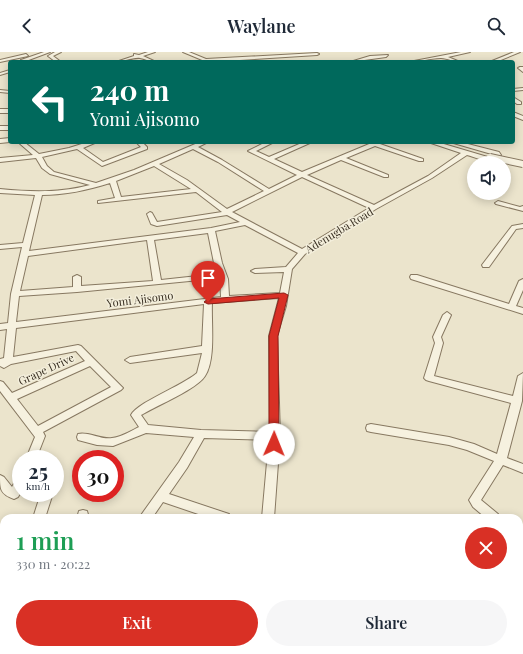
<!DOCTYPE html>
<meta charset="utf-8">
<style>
:root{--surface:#fff;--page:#f6f6f7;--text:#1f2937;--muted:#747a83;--accent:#d93025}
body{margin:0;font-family:"Playfair Display",serif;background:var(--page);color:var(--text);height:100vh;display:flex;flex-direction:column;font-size:15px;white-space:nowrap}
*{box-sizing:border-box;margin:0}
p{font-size:13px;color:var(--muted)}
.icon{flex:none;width:22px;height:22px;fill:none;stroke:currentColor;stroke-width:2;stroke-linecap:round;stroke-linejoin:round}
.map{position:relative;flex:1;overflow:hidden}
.side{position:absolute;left:0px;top:462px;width:523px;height:140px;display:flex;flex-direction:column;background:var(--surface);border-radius:12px 12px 0 0;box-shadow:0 2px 10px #0003}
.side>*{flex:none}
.banner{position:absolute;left:8px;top:8px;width:507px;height:84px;border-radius:4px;box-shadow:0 2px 10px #0003;background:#00695c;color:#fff;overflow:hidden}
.tools{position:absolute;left:467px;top:104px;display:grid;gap:8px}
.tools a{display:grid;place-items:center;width:44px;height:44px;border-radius:50%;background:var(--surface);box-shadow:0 2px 10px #0003;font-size:20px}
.speed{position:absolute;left:12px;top:398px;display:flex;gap:8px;font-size:20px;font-weight:700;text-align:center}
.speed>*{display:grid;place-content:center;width:52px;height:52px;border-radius:50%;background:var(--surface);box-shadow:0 2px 10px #0003;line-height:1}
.speed small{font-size:10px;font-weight:400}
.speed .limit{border:6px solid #d22;background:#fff;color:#111}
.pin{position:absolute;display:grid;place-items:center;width:34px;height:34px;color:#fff;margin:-41px -17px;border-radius:50% 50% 50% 0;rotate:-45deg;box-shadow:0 0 4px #0007}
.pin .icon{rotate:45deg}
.me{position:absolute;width:44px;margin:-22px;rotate:1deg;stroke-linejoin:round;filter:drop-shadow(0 0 3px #0008)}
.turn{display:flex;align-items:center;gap:14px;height:84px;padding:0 16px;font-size:18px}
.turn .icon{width:52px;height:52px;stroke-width:2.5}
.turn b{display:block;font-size:28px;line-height:34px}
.round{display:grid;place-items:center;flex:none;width:42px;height:42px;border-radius:21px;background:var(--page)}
.headline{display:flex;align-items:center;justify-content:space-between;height:68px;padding:0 16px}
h1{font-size:24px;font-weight:600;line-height:30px;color:#1e9e55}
.primary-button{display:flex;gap:8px;margin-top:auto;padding:8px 16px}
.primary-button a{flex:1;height:46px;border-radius:24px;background:var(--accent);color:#fff;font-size:16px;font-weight:600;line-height:46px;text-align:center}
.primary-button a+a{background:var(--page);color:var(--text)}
header{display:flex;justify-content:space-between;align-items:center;height:52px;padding:0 16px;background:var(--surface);font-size:18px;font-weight:600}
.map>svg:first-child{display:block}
</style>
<header><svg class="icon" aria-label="back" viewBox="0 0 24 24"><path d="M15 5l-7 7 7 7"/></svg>Waylane<svg class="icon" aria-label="search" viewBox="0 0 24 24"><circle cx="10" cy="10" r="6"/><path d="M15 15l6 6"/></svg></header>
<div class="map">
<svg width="523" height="602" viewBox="0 0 523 602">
<rect width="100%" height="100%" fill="#ebe4cc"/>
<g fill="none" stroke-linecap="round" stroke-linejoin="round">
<g stroke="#877861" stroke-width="2">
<g id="minor">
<path d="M44,0H50L26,9V10H22L21,8Z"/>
<path d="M55,0H61L53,4L61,10H56L48,4Z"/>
<path d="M148,0H155L143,4L156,10C150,10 146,7 140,6C133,5 123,10 116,10L134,4V2L139,3Z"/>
<path d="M183,0H189L206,7L317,1L319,2L317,3L207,10Z"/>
<path d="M461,0H470L448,5L460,10C454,10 447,6 441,6C430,6 420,10 409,10Z"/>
<path d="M514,0H520L496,10L492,9Z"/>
<path d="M26,2L28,4L0,10V8Z"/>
<path d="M388,3L386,5L350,10L370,4Z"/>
<path d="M520,15H523V20L518,16Z"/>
<path d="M10,18V20L0,23V21Z"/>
<path d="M523,36V38L513,39V37Z"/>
<path d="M0,38L10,39V41L0,40Z"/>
<path d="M513,45L521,50V52H517L513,49Z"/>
<rect x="0" y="57" width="10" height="4"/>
<path d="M513,60L523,64V68L513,64Z"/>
<rect x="0" y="74" width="10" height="4"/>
<path d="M10,86V90L0,91V87Z"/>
<path d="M18,90H24L39,102L69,96L88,90H97L83,96L103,110L141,95L136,90H142L147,95V97L102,114L77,97L42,105L47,114L54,120L96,131L134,118L200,90H208L198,95L222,108L269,137L297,123L248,99L266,90H274L256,99L269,105L304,90H312L274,107L302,120L374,90H382L380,92L423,107V109H419L375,94L346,106L388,123V125H384L341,108L307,123L374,153L428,124L461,101L428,90H437L491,106L495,103L450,90H460L499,100L501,103C492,115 479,106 467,103L432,126L376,157L305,202L292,217L286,254L277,284L280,384L274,466H262L269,388L204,386L187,416L169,442L229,462L231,466H210L163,450L152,466H139L179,410L194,385L146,381L113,394L97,393L78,388L77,385L78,382C88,379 101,388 112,386C121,385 131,379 139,375L131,363C138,350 182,334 197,321L202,301L130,311L125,308L130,305L202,294L204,252L16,276L13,305L78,293L81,294L123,336L121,338L43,380L45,384L36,407H26L35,385L0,339V329L3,330L12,341L85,309L76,299L11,312L4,316L0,314V307L4,306L7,277L0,278V272L8,271L11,242L22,195L0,197V193L23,191L35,143L0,141V137C31,140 60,141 90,133L50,122L42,116L36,106L0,110V106L33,103ZM193,97L218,110L264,139L227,157L187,128L159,112ZM154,114L191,137L121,145L116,129ZM302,125L369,156L302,197L232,160ZM110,131L115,146L98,149V151L196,140L222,160L157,170L152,161L150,160L147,162L151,172L157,174L227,163L240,170L211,176L29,199L42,143C65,143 88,138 110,131ZM245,173L298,201L286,215L255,217L251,219L255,221L284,220L280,241L229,244L228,227L222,211L215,179ZM208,181L214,211L220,227L221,245L16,270L19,244L77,240L210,227L211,225L207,223L161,228L154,188ZM147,188L153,229L81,234V225L77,223L73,225V235L20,239L28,204ZM279,246L269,284L270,380L201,378L148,373L141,363L143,362C158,353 197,337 205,324C216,307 211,271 212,251ZM90,314L111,335L38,374L17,347Z"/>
<path d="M498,149L520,155L523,154V159L496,152L495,151Z"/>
<path d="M523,172V176L516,177L489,215H483L482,213L512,174Z"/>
<path d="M411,223H417L509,252L519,229L523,227V238L516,254L523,256V262L411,227L410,225Z"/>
<path d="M447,260L451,263L441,285L443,291L434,324L513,344L518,324L523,321L522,349L507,406L523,412V421L503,413L481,448L498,462L500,466H486L473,455L469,448L494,409L467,398L449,393L371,380L367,379L366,376L367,373L371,372L449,385L474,392L497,402L511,351L429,329L426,328L424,326L435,291L433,285L443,263Z"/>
<path d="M0,423L4,425L12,435L17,426L21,424V440L18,445L14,447C0,442 0,437 0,423Z"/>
<path d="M41,441H53L45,466H33Z"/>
<path d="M83,458L87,459L89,466H77L79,459Z"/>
<path d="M519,478L523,479V490L519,489Z"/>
<path d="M4,547V568L0,570V548Z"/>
<path d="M71,598H85L83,602H69Z"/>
<rect x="249" y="598" width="14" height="4"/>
</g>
</g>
<use href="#minor" fill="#f6f1df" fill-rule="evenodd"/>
<g stroke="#877861" stroke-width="8" stroke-linecap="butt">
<path id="minor-bridge" d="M490,105L523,112"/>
</g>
<use href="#minor-bridge" stroke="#f6f1df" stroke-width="6"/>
</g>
<path fill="#d93025" stroke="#8d1f18" d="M284,241L288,243L278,284L279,392L278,395L274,396L270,395L269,392V284L279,246L208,252L204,250L208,247Z"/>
<g text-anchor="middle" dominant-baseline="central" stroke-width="3" stroke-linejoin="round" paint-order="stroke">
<g font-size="11" fill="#393023" stroke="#f3eedb">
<text transform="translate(339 178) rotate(-31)">Adenugba Road</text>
<text transform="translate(140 247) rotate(-7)">Yomi Ajisomo</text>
<text transform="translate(46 317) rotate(-25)">Grape Drive</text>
</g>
</g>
</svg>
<div class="tools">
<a><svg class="icon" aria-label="sound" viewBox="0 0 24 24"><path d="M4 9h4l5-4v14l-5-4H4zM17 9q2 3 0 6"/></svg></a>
</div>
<div class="speed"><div>25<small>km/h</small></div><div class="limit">30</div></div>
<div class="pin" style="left:208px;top:250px;background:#d93025"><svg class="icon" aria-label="arrive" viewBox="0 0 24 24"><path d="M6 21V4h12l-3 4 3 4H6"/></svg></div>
<svg class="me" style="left:274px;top:392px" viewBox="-20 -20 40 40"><circle r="19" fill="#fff"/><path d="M0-13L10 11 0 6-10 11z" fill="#d93025"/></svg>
<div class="banner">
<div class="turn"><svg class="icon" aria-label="left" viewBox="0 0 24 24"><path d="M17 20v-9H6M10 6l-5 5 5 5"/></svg><div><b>240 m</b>Yomi Ajisomo</div></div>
</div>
<section class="side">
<div class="headline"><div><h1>1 min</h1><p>330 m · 20:22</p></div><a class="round" style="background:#d93025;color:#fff"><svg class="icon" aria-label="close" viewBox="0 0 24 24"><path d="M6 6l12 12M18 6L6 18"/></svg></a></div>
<div class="primary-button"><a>Exit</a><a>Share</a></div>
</section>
</div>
